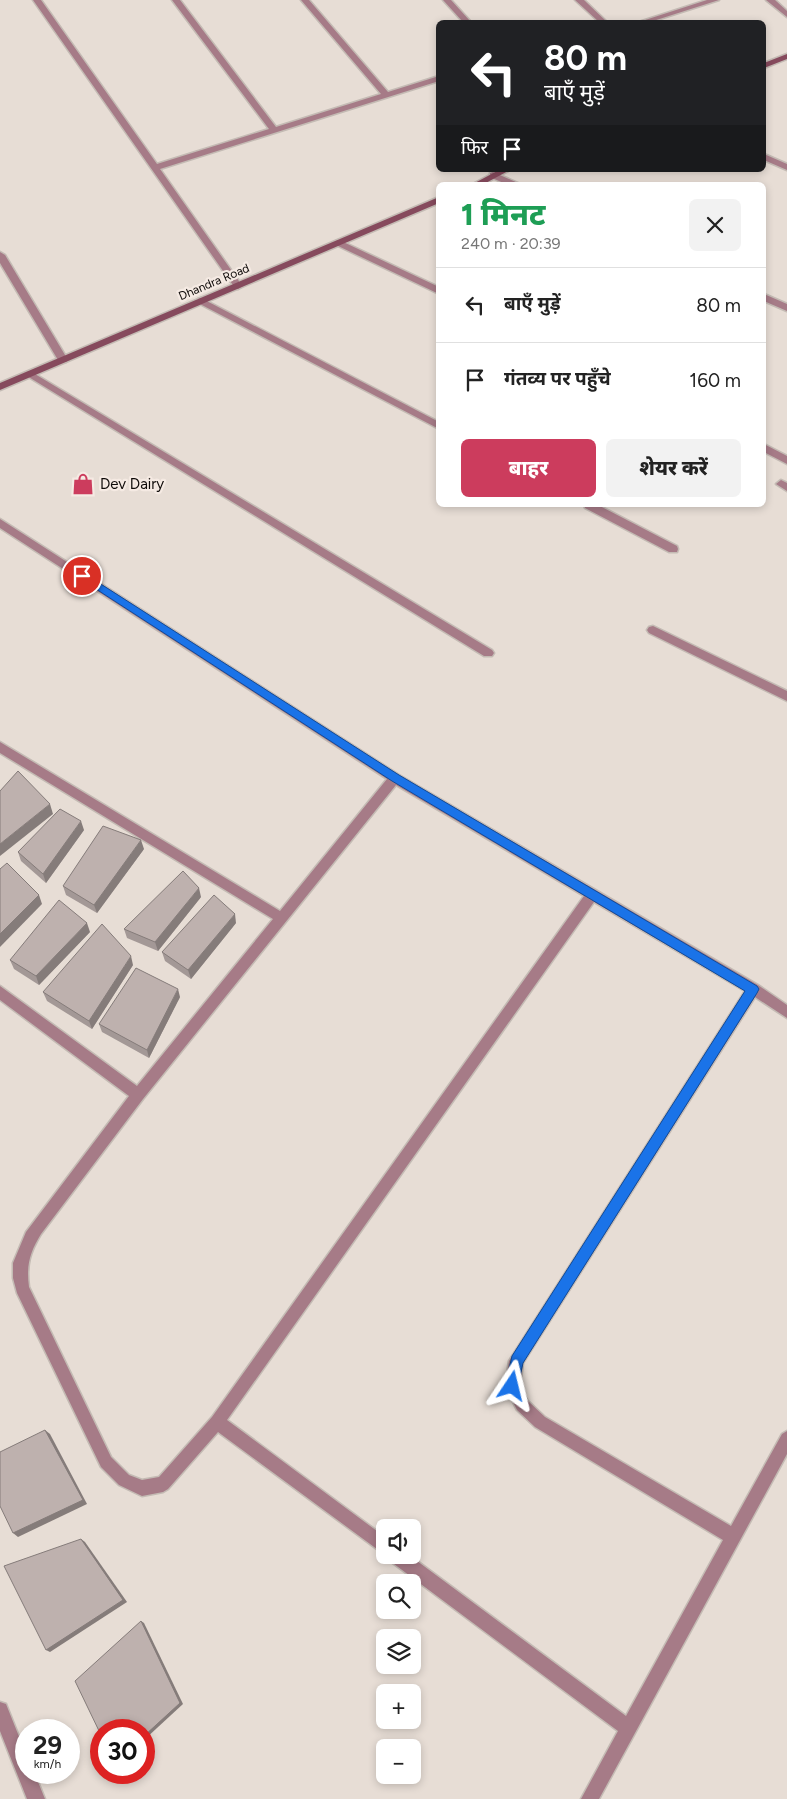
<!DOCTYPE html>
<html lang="hi">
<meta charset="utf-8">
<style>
:root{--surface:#fff;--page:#f2f2f2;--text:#222;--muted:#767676;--line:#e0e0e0;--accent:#cc3c5d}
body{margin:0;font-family:Figtree,"Noto Sans Devanagari",sans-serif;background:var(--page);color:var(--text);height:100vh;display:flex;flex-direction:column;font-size:19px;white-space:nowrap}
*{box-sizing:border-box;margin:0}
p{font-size:16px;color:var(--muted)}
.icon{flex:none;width:28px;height:28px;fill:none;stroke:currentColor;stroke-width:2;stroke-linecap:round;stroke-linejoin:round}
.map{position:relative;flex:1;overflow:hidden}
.panel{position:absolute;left:436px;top:182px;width:330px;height:325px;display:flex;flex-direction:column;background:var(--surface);border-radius:8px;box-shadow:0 2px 8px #0003}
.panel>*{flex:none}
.hud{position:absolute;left:436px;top:20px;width:330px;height:152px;border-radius:8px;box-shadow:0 2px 8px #0003;background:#202124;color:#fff;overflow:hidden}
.fabs{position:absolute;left:376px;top:1519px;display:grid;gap:10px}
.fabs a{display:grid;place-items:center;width:45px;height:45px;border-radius:8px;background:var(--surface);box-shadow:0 2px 8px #0003;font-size:25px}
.speed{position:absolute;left:15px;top:1719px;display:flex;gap:10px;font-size:25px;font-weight:700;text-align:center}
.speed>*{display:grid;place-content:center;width:65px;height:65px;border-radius:50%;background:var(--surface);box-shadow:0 2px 8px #0003;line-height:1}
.speed small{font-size:12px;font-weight:400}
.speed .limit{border:8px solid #d22;background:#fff;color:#111}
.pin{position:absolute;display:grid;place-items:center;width:42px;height:42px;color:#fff;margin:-21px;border:2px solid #fff;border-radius:50%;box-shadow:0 1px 5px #0007}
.me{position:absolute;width:55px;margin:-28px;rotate:10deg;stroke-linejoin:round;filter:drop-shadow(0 0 4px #0008)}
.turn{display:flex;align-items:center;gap:18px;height:105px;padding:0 25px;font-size:22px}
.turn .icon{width:65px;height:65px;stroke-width:2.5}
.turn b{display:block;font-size:35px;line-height:42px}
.then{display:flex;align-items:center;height:48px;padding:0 25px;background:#0003;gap:10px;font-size:19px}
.round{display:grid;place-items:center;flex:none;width:52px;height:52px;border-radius:8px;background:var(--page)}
.summary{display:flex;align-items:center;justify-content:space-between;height:85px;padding:0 25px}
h1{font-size:30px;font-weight:800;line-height:38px;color:#1e9e55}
.cta{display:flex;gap:10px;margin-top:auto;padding:10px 25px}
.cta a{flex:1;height:58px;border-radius:8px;background:var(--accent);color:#fff;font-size:20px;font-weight:800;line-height:58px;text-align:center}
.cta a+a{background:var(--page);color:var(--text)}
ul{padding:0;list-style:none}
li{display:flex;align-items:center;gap:15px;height:75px;padding:0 25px;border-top:1px solid var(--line)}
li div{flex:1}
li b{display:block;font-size:19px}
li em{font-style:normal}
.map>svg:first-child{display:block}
</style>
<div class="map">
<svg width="787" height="1799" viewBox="0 0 787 1799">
<rect width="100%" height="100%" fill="#e7ddd5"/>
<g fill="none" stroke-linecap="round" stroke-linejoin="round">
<g stroke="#c4bbb4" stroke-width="3">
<g id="street">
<path d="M33,0H41L157,164L269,129L172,0H180L276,127L381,94L301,0H309L388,92L439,76V81L160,169L241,284L243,286L238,289L235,288Z"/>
<path d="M443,0H451L471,22H463Z"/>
<path d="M575,0H584L607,22H599Z"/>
<path d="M707,0H719L650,22H639Z"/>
<path d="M766,0H775L787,11V17Z"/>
<path d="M764,154L787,164V170L764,160Z"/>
<path d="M493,172L518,183L519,185H508L490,177V173Z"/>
<path d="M339,240L439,287V294L336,245V241Z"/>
<path d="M0,252L5,255L68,360L66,362H60L58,360L0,263Z"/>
<path d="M764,294L787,304V311L764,301Z"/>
<path d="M201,298L439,422V429L198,303V299Z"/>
<path d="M30,371L492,650L494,653L492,656H484L27,376V372Z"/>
<path d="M764,444L787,456V464L764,452Z"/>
<path d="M781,480L787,483V491L776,484Z"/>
<path d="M584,505H598L677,546L678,549L677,552H669L585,508Z"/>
<path d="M0,519L399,775L758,985L787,1005V1018L755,997L523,1363L520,1385L527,1400L545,1417L731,1526L782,1434L787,1431V1454L599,1799H581L618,1731L390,1561L388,1555H409L626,1716L723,1540L535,1427L517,1410L505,1386L509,1361L745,991L594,902L227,1420L385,1537V1555L218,1432L168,1489L163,1492L142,1496L119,1485L101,1467L17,1293L13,1278V1263L26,1232L129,1096L0,1000V986L137,1086L273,919L0,753V742L280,911L387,779L0,528ZM396,785L584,896L212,1417L159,1477L142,1480L129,1475L111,1457L29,1287C26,1265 30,1252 41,1234L143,1099Z"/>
<path d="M653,626L787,691V701L649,633L647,630L649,627Z"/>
<path d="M0,1702L6,1704L26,1754V1772H34L45,1799H27L0,1731Z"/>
</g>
</g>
<g stroke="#c4bbb4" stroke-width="3">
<g id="secondary">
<path d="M787,54V59L764,68V63Z"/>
<path d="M499,170H510L482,185H471Z"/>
<path d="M439,197V203L0,390V383Z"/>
</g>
</g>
<use href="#street" fill="#a67b87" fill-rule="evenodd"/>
<use href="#secondary" fill="#864a5d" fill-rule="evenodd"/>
</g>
<g fill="#a39896">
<path d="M84,830L46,883L21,861L18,852Z"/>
<path d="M144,849L97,913L66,895L63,886Z"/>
<path d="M201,897L158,951L127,938L124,929Z"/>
<path d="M236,923L191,979L165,961L162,952Z"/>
<path d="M90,932L39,985L14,969L10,960Z"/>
<path d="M133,965L92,1029L47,1001L43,992Z"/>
<path d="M180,997L149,1058L102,1032L99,1024Z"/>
</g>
<g fill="#857c7a">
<path d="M50,804L53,814L0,856V844Z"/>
<path d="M81,821L84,830L46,883L43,874Z"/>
<path d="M141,840L144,849L97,913L94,905Z"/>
<path d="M199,888L201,897L158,951L155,942Z"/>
<path d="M39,895L42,904L0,947V934Z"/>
<path d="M235,914L236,923L191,979L188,970Z"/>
<path d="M87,923L90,932L39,985L36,976Z"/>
<path d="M131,956L133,965L92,1029L89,1021Z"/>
<path d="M178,989L180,997L149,1058L147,1050Z"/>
<path d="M45,1430L50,1434L87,1504L18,1537L13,1533Z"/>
<path d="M81,1539L85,1542L127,1602L50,1652L46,1650Z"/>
<path d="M141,1621L144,1623L183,1704L144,1740Z"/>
</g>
<g fill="#beb1ae" stroke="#857c7a">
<path d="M18,771L50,804L0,844V791Z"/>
<path d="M60,809L81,821L43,874L18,852Z"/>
<path d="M103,826L141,840L94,905L63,886Z"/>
<path d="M7,863L39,895L0,934V869Z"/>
<path d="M183,871L199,888L155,942L124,929Z"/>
<path d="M214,895L235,914L188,970L162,952Z"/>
<path d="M59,900L87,923L36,976L10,960Z"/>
<path d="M102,924L131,956L89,1021L43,992Z"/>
<path d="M136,968L178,989L147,1050L99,1024Z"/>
<path d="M45,1430L83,1500L13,1533L0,1506V1452Z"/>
<path d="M81,1539L123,1600L46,1650L4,1566Z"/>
<path d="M141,1621L180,1703L144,1736V1730H101V1735L75,1681Z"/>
</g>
<path fill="#1a73e8" stroke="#114b97" d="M82,572L399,775L757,986L759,989L757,993L523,1363L517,1391L512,1393L507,1391L505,1386L512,1356L745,991L392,781L79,578L77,576Z"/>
<defs>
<g id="shop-bare" transform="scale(1.725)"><path d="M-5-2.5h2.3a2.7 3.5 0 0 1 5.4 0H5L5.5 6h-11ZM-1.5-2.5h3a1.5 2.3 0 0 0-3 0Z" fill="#cc3c5d" stroke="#f5eae3" stroke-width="2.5" paint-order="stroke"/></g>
</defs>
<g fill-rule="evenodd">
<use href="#shop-bare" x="83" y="484"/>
</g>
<g text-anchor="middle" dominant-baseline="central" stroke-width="4.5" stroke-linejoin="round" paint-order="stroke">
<g font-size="12" fill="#0e0a08" stroke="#f5eae3">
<text transform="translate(214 282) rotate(-23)">Dhandra Road</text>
</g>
<g font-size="15" fill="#0e0a08" stroke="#f5eae3" text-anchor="start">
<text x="100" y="484">Dev Dairy</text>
</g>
</g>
</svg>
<div class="fabs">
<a><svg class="icon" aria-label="sound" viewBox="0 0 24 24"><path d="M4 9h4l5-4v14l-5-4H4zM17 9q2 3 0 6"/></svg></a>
<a><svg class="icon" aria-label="search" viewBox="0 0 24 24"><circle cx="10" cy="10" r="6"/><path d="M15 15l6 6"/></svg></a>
<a><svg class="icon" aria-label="layers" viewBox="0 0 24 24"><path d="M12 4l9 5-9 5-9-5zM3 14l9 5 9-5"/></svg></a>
<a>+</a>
<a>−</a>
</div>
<div class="speed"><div>29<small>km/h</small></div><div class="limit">30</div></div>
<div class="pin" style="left:82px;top:576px;background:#d93025"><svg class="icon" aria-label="arrive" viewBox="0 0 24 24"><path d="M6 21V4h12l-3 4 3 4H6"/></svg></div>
<svg class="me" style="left:512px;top:1386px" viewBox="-20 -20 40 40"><path d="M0-17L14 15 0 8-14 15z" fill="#1a73e8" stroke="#fff" stroke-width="4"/></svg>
<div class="hud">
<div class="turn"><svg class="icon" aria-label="left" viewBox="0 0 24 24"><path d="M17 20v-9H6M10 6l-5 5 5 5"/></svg><div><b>80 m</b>बाएँ मुड़ें</div></div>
<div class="then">फिर<svg class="icon" aria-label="arrive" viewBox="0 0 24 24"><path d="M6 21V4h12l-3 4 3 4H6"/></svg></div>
</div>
<section class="panel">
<div class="summary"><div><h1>1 मिनट</h1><p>240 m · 20:39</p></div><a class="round"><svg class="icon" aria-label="close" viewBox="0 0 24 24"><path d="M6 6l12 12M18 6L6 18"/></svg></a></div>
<ul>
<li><svg class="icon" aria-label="left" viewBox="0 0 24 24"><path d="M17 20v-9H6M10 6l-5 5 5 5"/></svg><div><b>बाएँ मुड़ें</b></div><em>80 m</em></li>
<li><svg class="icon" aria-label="arrive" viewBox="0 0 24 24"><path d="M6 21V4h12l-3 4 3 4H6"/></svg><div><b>गंतव्य पर पहुँचे</b></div><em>160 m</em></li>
</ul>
<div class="cta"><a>बाहर</a><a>शेयर करें</a></div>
</section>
</div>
